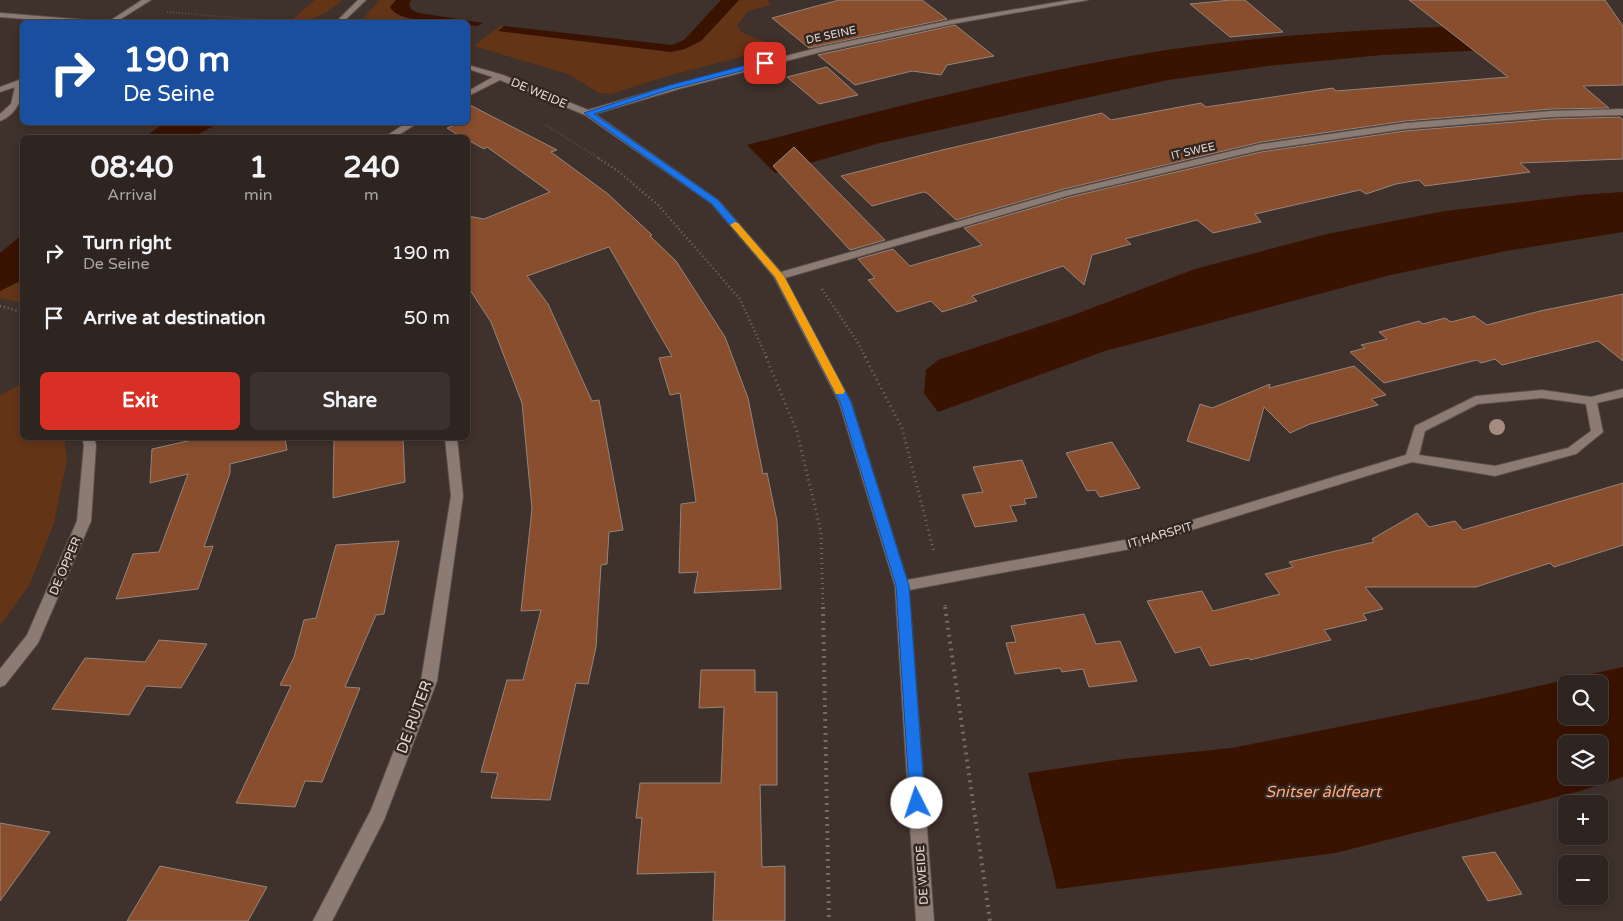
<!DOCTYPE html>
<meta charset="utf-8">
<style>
:root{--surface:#2f2520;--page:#3b312d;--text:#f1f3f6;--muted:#a7a5a5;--line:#4a423e;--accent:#d93025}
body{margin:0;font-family:"Varela Round",sans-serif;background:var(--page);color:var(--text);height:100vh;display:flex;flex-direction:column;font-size:19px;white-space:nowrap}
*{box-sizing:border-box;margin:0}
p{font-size:16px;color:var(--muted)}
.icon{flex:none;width:28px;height:28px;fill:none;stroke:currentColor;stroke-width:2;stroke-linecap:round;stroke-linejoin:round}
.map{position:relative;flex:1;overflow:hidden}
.sheet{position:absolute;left:20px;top:135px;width:450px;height:305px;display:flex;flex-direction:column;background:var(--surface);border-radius:8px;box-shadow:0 2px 8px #0003,0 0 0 1px var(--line)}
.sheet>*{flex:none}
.top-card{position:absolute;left:20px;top:20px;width:450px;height:105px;border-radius:8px;box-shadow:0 2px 8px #0003,0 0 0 1px var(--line);background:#1a4fa0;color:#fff;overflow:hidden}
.fabs{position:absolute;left:1558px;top:675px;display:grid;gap:10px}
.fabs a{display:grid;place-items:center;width:50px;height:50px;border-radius:8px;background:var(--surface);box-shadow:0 2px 8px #0003,0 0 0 1px var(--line);font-size:25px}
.pin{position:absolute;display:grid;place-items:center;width:42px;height:42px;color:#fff;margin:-21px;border-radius:10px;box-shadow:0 2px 8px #0006}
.me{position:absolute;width:55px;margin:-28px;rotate:356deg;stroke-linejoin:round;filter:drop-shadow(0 0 4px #0008)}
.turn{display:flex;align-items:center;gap:18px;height:105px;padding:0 20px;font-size:22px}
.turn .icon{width:65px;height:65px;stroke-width:2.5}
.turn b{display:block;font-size:35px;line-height:42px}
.eta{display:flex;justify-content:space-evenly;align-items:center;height:85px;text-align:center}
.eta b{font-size:30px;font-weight:700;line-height:35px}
.cta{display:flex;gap:10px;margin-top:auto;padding:10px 20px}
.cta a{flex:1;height:58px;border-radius:8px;background:var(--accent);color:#fff;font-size:20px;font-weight:700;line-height:58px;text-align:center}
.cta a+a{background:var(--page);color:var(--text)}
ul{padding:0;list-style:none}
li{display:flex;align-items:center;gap:15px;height:65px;padding:0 20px}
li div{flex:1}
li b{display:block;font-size:19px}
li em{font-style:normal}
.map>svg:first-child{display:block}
</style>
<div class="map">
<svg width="1623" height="921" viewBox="0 0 1623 921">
<rect width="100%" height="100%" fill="#3f312b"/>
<g fill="#643417">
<path d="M315,0H342C327,14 310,23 289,22Z"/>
<path d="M380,0H396L390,7C399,23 429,21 445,22H360Z"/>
<path d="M739,0H770L767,1L771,5L748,11L737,26L741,32L778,47L664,77L611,94L599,93L568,74L474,46L500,26H504L499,31L671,52L701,41Z"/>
<path d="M22,280V303L0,298V291Z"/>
<path d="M22,383V438H64L67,459L54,523L30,584L0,626V396Z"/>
</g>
<g fill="#3a1200" fill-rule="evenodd">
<path d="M396,0H411L409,5L412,10L419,13L483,23L478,26L468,25V22C450,22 399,24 390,7Z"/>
<path d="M721,0H739L701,41L685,49L671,52L498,31L504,26L672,45L684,40Z"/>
<path d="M1481,25L1507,49L1382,55L1268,66L1168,80L880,143L775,173L747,145C875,112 1005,78 1136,55C1250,35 1366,30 1481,25Z"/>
<path d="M164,123V122L219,123L193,137H145Z"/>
<path d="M1623,192V232L1506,251L1390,275L1105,351L938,412L924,393L926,370L938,360L1068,317L1195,269L1327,234L1445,211L1580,195Z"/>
<path d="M22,235V280L0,291V253Z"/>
<path d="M1623,667V777L1580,791L1335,853L1057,889L1028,773L1123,759L1232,748L1480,699ZM1566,684H1599V716H1566ZM1566,744H1599V776H1566Z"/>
</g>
<g fill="#884e2e" stroke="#94857c">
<path d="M839,0H922L947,19L809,48L772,18Z"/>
<path d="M1231,0H1245L1283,32L1230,37L1190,4Z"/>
<path d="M1409,0H1605L1623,26V85L1583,86L1609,108L1551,109L1405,121L1261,142L1064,189L956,220L927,193L923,192L872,206L841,176L942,150L1102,113L1111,120L1201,103L1206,107L1333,88L1336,91L1508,77Z"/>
<path d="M955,25L994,56L947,65L941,75L912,71L855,85L818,55Z"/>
<path d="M827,67L858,95L819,104L787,77Z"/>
<path d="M468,104L557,150L551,152L608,194L652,235L650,236L676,261L725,337L748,398L763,474L767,473L777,521L781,589L694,593L698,572L679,573L681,504L696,502L680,393L670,395L659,358L672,356L609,247L527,276L548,304L592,401L599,400L623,530L609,532L607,564L601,565L596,647L588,684L576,683L550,800L491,798L498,773L481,772L507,680H523L541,610L521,611L532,509L522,403L491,322L468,287V216L484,219L550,192L487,147L484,149L468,140V138H463L447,128L455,125L452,122H468Z"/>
<path d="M1620,117L1623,120V159L1520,163L1530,172L1425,186L1419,180L1396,184L1366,194L1360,190L1255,214L1261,222L1213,233L1197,220L1125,239L1131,244L1092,255L1084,285L1063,266L972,296L977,301L942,312L931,301L897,312L868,280L875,278L858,259L893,249L910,266L982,245L964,228L1070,197L1261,152L1405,131L1551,119Z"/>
<path d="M794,147L885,240L850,250L773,166Z"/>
<path d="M1623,294V361L1598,341L1502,365L1495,359L1481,363L1477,360L1384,383L1350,352L1365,348L1361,345L1387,339L1379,332L1419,321L1423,324L1445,318L1451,322L1474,316L1487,325L1540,311Z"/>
<path d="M1354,366L1386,395L1371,399L1378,405L1310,424L1290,433L1264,407L1249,461L1187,441L1200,404L1212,408L1270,384L1269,388Z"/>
<path d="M201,438H285L287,450L230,464V473L204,547L213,546L198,589L116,599L133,554L159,552L188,474L150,483L152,449Z"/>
<path d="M334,438H403L405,482L333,498Z"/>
<path d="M1112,442L1140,488L1100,497L1095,490L1087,491L1066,453Z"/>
<path d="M1022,460L1037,497L1024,499L1026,504L1010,506L1017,521L975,527L962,495L983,492L973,467Z"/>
<path d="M1623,483V545L1554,567L1550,563L1476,587H1365L1383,609L1363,614L1367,620L1324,630L1331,640L1250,660L1249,658L1210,666L1200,647L1175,653L1147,601L1202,591L1213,611L1280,594L1265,574L1293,567L1289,562L1374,542L1372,539L1417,513L1429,527L1455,521L1463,530Z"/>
<path d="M399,541L384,614L376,615L345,687L360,688L322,782L305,781L295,807L236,803L291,686L280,685L294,657L304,620L316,618L336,545Z"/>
<path d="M1084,614L1096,644L1120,641L1137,681L1089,687L1083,669L1062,672L1060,668L1015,674L1006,643L1016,642L1011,626Z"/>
<path d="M159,640L207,644L181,688L146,686L129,715L52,709L85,658L145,662Z"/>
<path d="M701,670H755V692H777V785H760L762,867L785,866V921H713L715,872L637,874L642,818H636L640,783H721L724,707L699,708Z"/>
<path d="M0,823L50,832L0,901Z"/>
<path d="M1495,852L1522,894L1488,901L1462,857Z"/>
<path d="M160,866L267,887L248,921H127Z"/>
</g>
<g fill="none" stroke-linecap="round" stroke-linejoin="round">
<g stroke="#5a4f4a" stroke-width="2">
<g id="street">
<path d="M142,0H151L116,22H108Z"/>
<path d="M358,0H366L343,22H336Z"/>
<path d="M1070,0H1088L952,24L821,52L682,88L595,114L718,200L781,272L1064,191L1261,144L1405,123L1551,111L1623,109V115L1551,117L1405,129L1261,150L1070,195L785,278L851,402L907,580L1130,539L1406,455L1415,426L1476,396L1542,390L1591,397L1623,389V397L1597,403L1603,432L1576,454L1572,455L1495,476L1412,462L1130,549L909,590L934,921H916L895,586L839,402L774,277L712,204L585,115L500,80L468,96V91L493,77L468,69V65L503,75L588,110L676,84L821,47L952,20ZM1542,398L1586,404L1591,431L1568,448L1495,466L1419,455L1425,431L1478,404Z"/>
<path d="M0,13L87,20L91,22H66L0,17Z"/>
<path d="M22,79C24,96 18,114 0,121V114L11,104L15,87L0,92V87Z"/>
<path d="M408,122H419L394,138H383Z"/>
<path d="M82,438H94L96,445L91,521L38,643L5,685L0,687V669L27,635L77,521L84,445Z"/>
<path d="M445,438H457L463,496L437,681L384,820L332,921H313L371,810L421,681L451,496Z"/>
</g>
</g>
<g stroke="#776b66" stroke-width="2" stroke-dasharray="0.5 2.5" stroke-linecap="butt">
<path d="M167,12L286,22"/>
<path d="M546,125L600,159"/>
</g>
<g stroke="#776b66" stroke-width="2.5" stroke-dasharray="1 3" stroke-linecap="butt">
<path d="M598,158L618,171L658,205L740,299L767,358"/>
<path d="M822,289L858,343L866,358"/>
<path d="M0,306L22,312"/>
</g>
<g stroke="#776b66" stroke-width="3" stroke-dasharray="1 4" stroke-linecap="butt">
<path d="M766,357L797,432L821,532L823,608"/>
<path d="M865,357L902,428L934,552"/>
<path d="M945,605V608"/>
</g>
<g stroke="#776b66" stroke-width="4" stroke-dasharray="2 5" stroke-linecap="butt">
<path d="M823,607L829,921"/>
<path d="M945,607L990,921"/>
</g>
<use href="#street" fill="#8b7b73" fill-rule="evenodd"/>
</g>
<circle fill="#a68c7f" cx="1497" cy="427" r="8"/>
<path fill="#1a73e8" stroke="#114b97" d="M765,60L769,63L768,64L672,89L594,114L718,200L784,276L851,402L909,586L925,803L923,808L917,810L912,808L910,803L896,586L840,402L775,277L712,204L584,113L667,86Z"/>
<path fill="#f59e0b" d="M735,222L738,223L784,276L845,391L843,394H836L775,277L732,227L730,225Z"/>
<g text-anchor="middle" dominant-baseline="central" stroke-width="5" stroke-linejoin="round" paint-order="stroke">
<g font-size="11" fill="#e3dad6" stroke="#342721">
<text transform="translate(831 35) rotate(-12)">DE SEINE</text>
<text transform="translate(1193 151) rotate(-13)">IT SWEE</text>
</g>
<g font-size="12" fill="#e3dad6" stroke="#342721">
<text transform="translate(539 93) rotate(23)">DE WEIDE</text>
<text transform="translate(1160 535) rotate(-16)">IT HARSPIT</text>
<text transform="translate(65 566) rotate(-67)">DE OPPER</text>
<text transform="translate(922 875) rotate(-94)">DE WEIDE</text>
</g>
<g font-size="15" fill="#e3dad6" stroke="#342721">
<text transform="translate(414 717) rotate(-70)">DE RUTER</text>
</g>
<g font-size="16" font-style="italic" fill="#ffa879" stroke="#342721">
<text x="1323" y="792">Snitser âldfeart</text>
</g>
</g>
</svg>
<div class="fabs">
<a><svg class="icon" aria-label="search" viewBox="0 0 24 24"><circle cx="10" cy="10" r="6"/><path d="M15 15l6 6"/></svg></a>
<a><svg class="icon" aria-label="layers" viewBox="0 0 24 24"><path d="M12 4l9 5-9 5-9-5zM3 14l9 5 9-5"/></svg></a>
<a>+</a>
<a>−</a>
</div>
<div class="pin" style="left:765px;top:63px;background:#d93025"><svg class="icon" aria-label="arrive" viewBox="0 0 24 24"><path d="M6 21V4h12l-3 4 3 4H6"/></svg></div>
<svg class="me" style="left:917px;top:803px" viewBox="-20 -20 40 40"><circle r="19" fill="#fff"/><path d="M0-13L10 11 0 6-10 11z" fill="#1a73e8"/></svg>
<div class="top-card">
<div class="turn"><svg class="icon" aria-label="right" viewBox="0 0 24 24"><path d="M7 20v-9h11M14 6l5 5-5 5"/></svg><div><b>190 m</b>De Seine</div></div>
</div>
<section class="sheet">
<div class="eta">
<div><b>08:40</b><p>Arrival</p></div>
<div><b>1</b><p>min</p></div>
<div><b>240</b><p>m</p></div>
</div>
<ul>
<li><svg class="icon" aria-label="right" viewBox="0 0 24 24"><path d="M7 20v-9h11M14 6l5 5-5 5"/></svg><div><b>Turn right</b><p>De Seine</p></div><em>190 m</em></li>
<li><svg class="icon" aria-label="arrive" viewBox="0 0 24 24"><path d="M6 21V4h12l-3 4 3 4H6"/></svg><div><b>Arrive at destination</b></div><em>50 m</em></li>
</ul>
<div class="cta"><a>Exit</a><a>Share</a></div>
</section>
</div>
